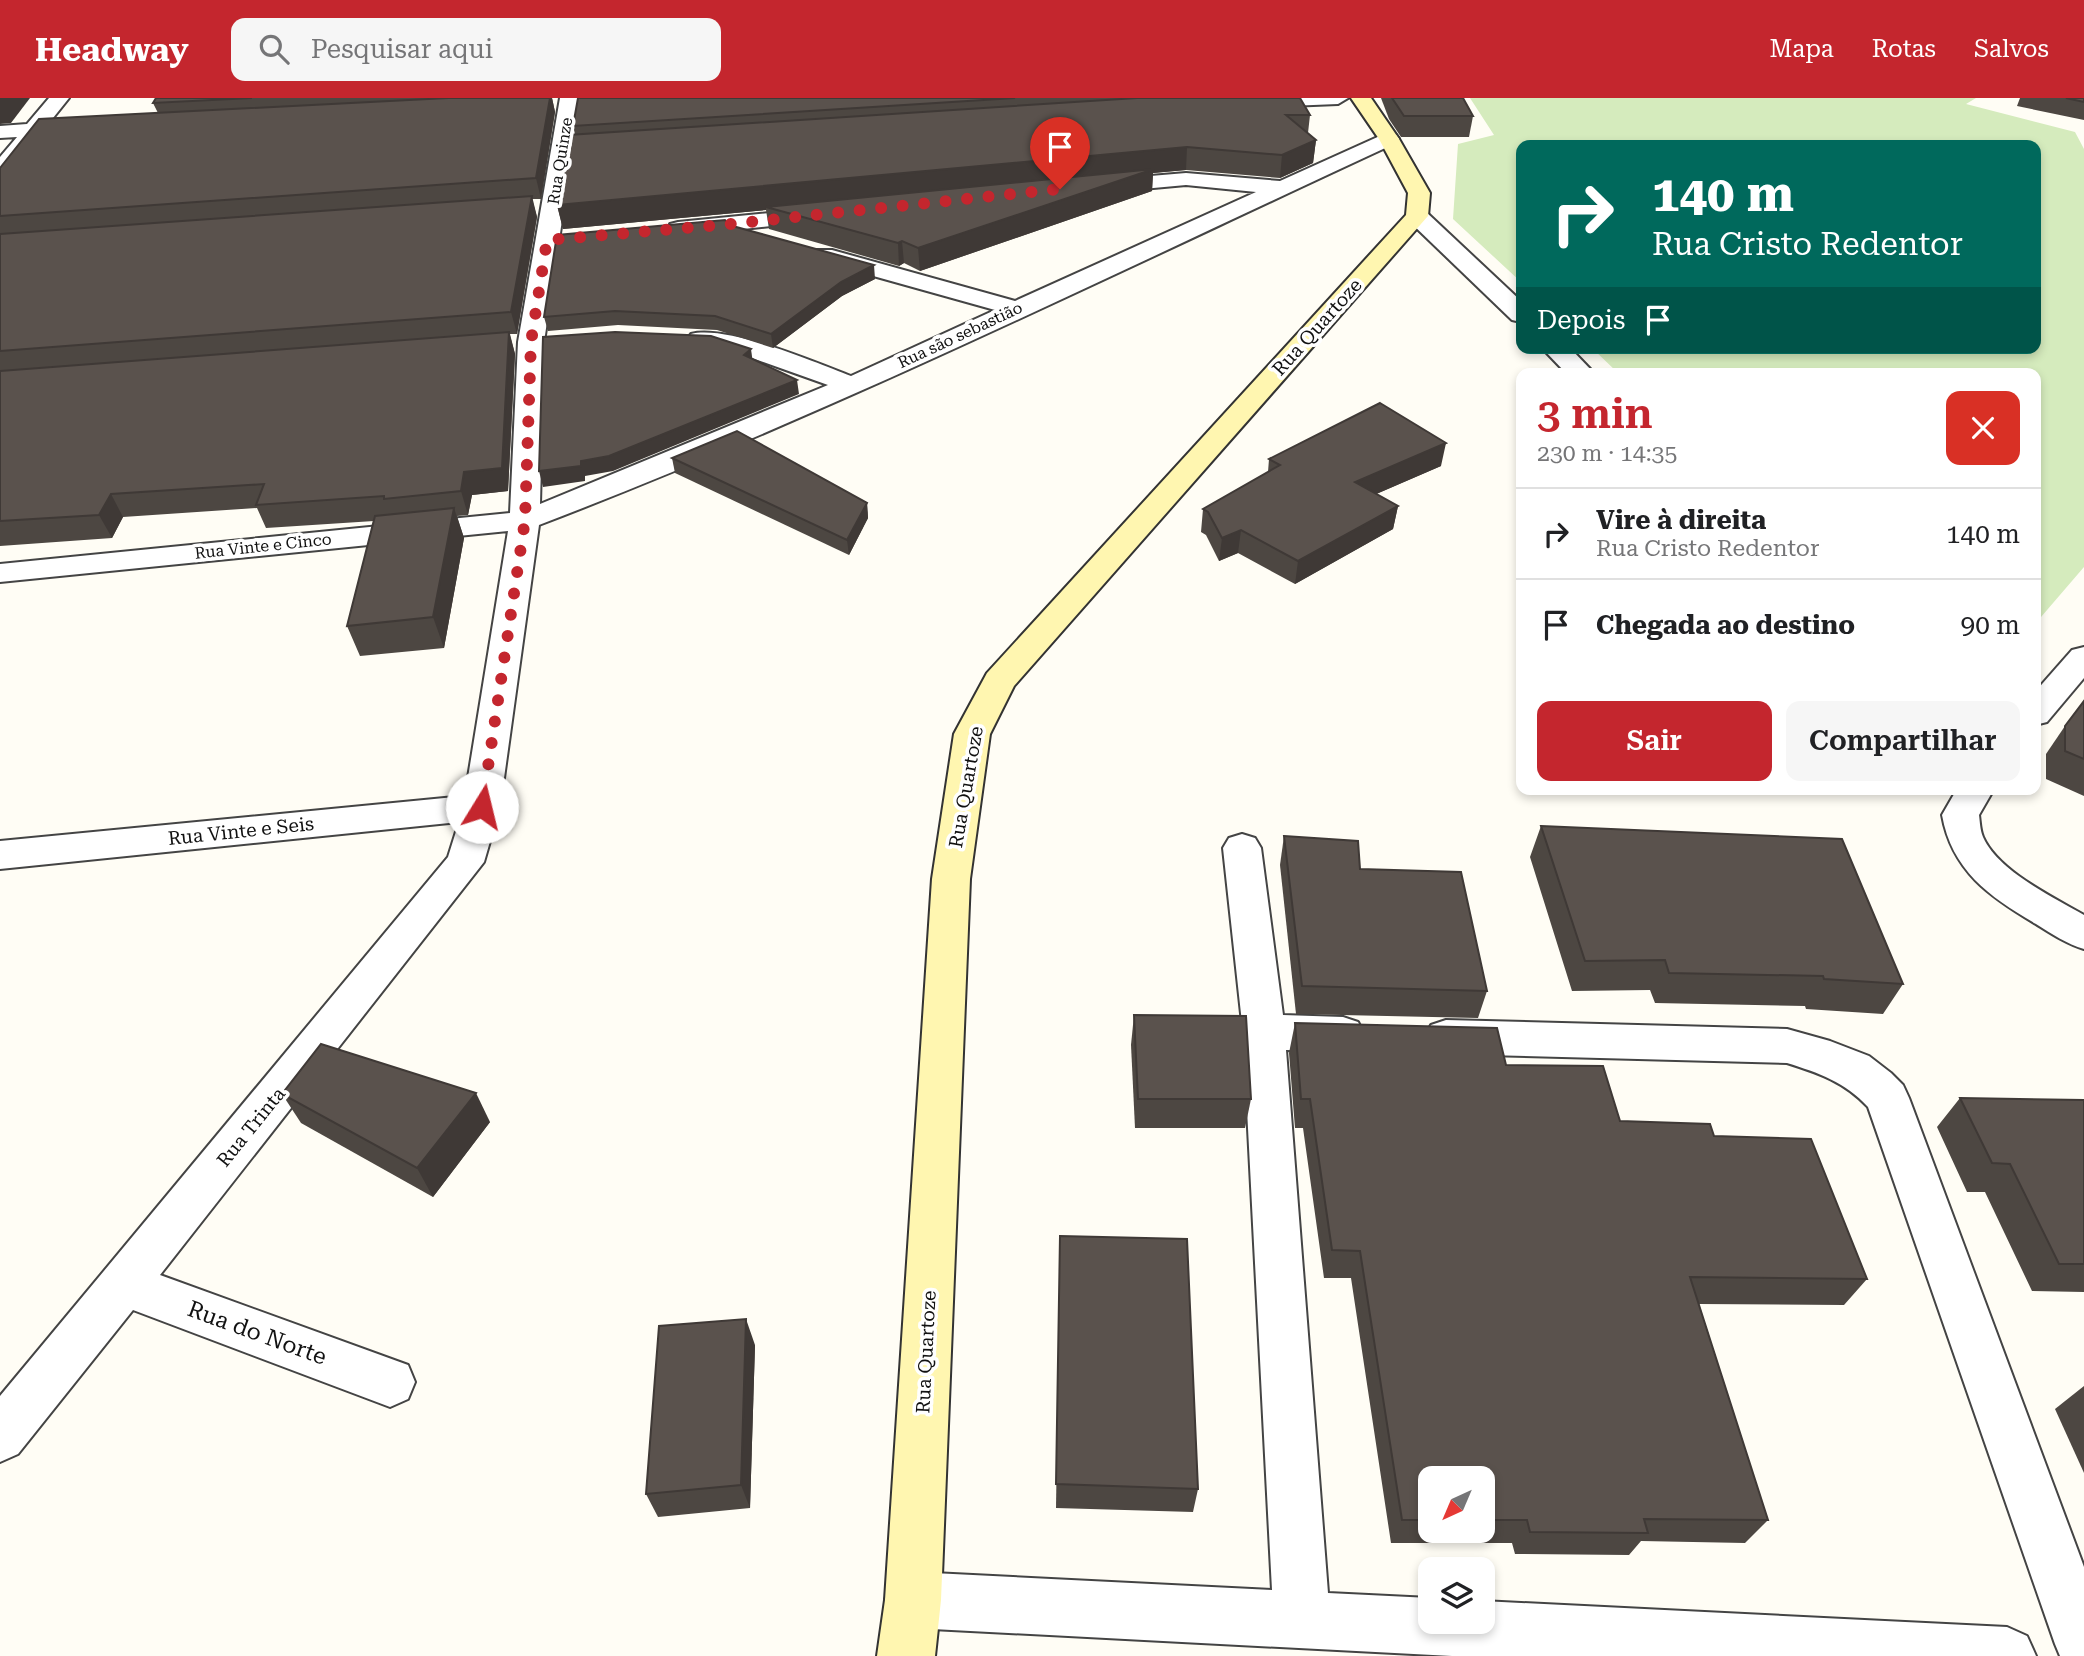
<!DOCTYPE html>
<html lang="pt">
<meta charset="utf-8">
<style>
:root{--surface:#fff;--page:#f6f6f6;--text:#202124;--muted:#757577;--line:#e0e0e0;--accent:#c4262e}
body{margin:0;font-family:"Roboto Serif",serif;background:var(--page);color:var(--text);height:100vh;display:flex;flex-direction:column;font-size:26px;white-space:nowrap}
*{box-sizing:border-box;margin:0}
p{font-size:23px;color:var(--muted)}
.icon{flex:none;width:38px;height:38px;fill:none;stroke:currentColor;stroke-width:2;stroke-linecap:round;stroke-linejoin:round}
.map{position:relative;flex:1;overflow:hidden}
.panel{position:absolute;left:1516px;top:270px;width:525px;height:427px;display:flex;flex-direction:column;background:var(--surface);border-radius:14px;box-shadow:0 4px 10px #0003}
.panel>*{flex:none}
.hud{position:absolute;left:1516px;top:42px;width:525px;height:214px;border-radius:14px;box-shadow:0 4px 10px #0003;background:#00695c;color:#fff;overflow:hidden}
.needle{width:46px;rotate:224deg}
.buttons{position:absolute;left:1418px;top:1368px;display:grid;gap:14px}
.buttons a{display:grid;place-items:center;width:77px;height:77px;border-radius:14px;background:var(--surface);box-shadow:0 4px 10px #0003;font-size:35px}
.pin{position:absolute;display:grid;place-items:center;width:60px;height:60px;color:#fff;margin:-72px -30px;border-radius:50% 50% 50% 0;rotate:-45deg;box-shadow:0 0 7px #0007}
.pin .icon{rotate:45deg}
.me{position:absolute;width:77px;margin:-38px;rotate:9deg;stroke-linejoin:round;filter:drop-shadow(0 0 5px #0008)}
.turn{display:flex;align-items:center;gap:24px;height:147px;padding:0 21px;font-size:32px}
.turn .icon{width:91px;height:91px;stroke-width:2.5}
.turn b{display:block;font-size:49px;line-height:60px}
.then{display:flex;align-items:center;height:66px;padding:0 21px;background:#0003;gap:14px;font-size:26px}
.round{display:grid;place-items:center;flex:none;width:74px;height:74px;border-radius:14px;background:var(--page)}
.head{display:flex;align-items:center;justify-content:space-between;height:119px;padding:0 21px}
h1{font-size:42px;font-weight:600;line-height:52px;color:var(--accent)}
.cta{display:flex;gap:14px;margin-top:auto;padding:14px 21px}
.cta a{flex:1;height:80px;border-radius:14px;background:var(--accent);color:#fff;font-size:28px;font-weight:600;line-height:80px;text-align:center}
.cta a+a{background:var(--page);color:var(--text)}
ul{padding:0;list-style:none}
li{display:flex;align-items:center;gap:21px;height:91px;padding:0 21px;border-top:2px solid var(--line)}
li div{flex:1}
li b{display:block;font-size:26px}
li em{font-style:normal}
header{display:flex;align-items:center;gap:42px;box-sizing:border-box;height:98px;padding:0 35px;background:var(--accent);color:#fff}
header strong{font-size:33px}
nav{display:flex;gap:38px;margin-inline-start:auto;font-size:24px}
.search{width:490px;height:63px;background:var(--page);display:flex;align-items:center;gap:18px;box-sizing:border-box;padding:0 24px;border-radius:14px;color:var(--muted);font-size:26px}
.map>svg:first-child{display:block}
</style>
<header>
<strong>Headway</strong>
<div class="search"><svg class="icon" aria-label="search" viewBox="0 0 24 24"><circle cx="10" cy="10" r="6"/><path d="M15 15l6 6"/></svg>Pesquisar aqui</div>
<nav><a>Mapa</a><a>Rotas</a><a>Salvos</a></nav>
</header>
<div class="map">
<svg width="2084" height="1558" viewBox="0 0 2084 1558">
<rect width="100%" height="100%" fill="#fffdf5"/>
<path fill="#d5ebbd" d="M1470,0H1976L1966,6L2075,34L2084,51V469L2035,526V275H1618L1592,250H2035V47H1521V184L1453,121L1458,46L1494,37Z"/>
<g fill="none" stroke-linecap="round" stroke-linejoin="round">
<g stroke="#444" stroke-width="4">
<g id="street">
<path d="M49,0H69L49,25H91L94,29L91,33L84,35L39,38L8,78L0,79V59L17,39L0,40V28L27,26Z"/>
<path d="M560,0H580L544,244L540,406L828,287L749,259L691,246L687,241L691,236C728,227 814,264 851,278L995,212L816,162L812,157L816,152H832L1015,203L1256,94L1186,87L1099,95L1091,93L1088,88L1091,83L1186,75L1280,83L1382,37H1396L1399,41L1396,45C1113,176 831,315 539,427L500,709L484,764L160,1177L408,1267L415,1284L408,1301L390,1309L133,1212L18,1356L0,1364V1298L448,759L459,724L0,771V743L465,698L508,433L0,484V466L510,415L518,244Z"/>
<path d="M1250,0H1348L1338,6L1242,10L1239,6L1242,2Z"/>
<path d="M820,110L828,112L831,117L828,122L678,138L670,136L667,131L670,126L678,124Z"/>
<path d="M1417,111L1425,113L1521,203V224L1512,222L1409,123L1406,118L1409,113Z"/>
<path d="M1542,250H1570L1594,275H1566Z"/>
<path d="M2084,549V580L2047,624L2035,627V594L2072,552Z"/>
<path d="M1957,691H1994L1979,717C1980,724 1980,732 1983,739C1998,773 2053,799 2084,817V851C2067,846 2052,836 2036,826C1990,799 1952,773 1942,717Z"/>
<path d="M1242,736L1255,740L1261,750L1283,917L1343,919L1358,924L1364,936L1358,948L1343,953L1286,952L1328,1495L1430,1500V1524H1482V1503L2007,1529L2027,1538L2036,1558H1452L913,1530L893,1522L885,1502L893,1482L913,1474L1272,1492L1243,934L1223,750L1229,740Z"/>
<path d="M1446,922L1787,931L1830,943L1869,958L1891,975L1903,987L1909,1000L2084,1469V1558H2060L2055,1546L1868,1009C1845,984 1819,975 1787,965L1446,956L1431,951L1425,939L1431,927Z"/>
</g>
</g>
<g stroke="#333" stroke-width="4">
<path id="secondary" d="M1351,0H1371L1399,41L1430,95L1428,118L1014,588L990,636L970,781L941,1502L935,1558H877L885,1502L932,781L954,636L987,575L1406,117L1408,95L1379,41Z"/>
</g>
<use href="#street" fill="#fff" fill-rule="evenodd"/>
<use href="#secondary" fill="#fff6b0" fill-rule="evenodd"/>
</g>
<g fill="#4d4742" fill-rule="evenodd">
<path d="M156,0H552L555,14L541,101H532L537,119L517,236H510L515,256L508,393L472,397L468,417L457,418L464,440L444,550L360,558L347,528L374,423L266,430L257,410L123,419L112,440L0,448V70L158,15L153,5Z"/>
<path d="M578,0H1300L1310,17L1308,35L1316,42L1313,65L1280,80L1186,72L1153,75L1152,93L920,173L904,165L899,168L769,131L766,112L563,131L557,107L575,36L573,28Z"/>
<path d="M1381,0H1463L1473,18L1469,39H1401L1389,21Z"/>
<path d="M2020,0H2084V22L2017,8Z"/>
<path d="M729,127L875,181L842,198L773,250L717,232L618,227L548,233L544,219Z"/>
<path d="M672,360L867,405L868,420L849,457L675,375Z"/>
<path d="M1269,361L1441,368L1376,396L1398,408L1393,431L1295,486L1238,455L1219,463L1206,437L1201,434L1203,411L1268,374Z"/>
<path d="M2084,603V698L2046,681V656L2065,628Z"/>
<path d="M1541,728L1903,886L1883,916L1806,911L1805,908L1655,905L1650,892L1572,893L1530,759Z"/>
<path d="M1284,738L1360,771L1487,893L1478,920L1296,916L1280,767Z"/>
<path d="M1134,917L1251,1001L1245,1030H1135L1131,947Z"/>
<path d="M1295,925L1506,967L1620,1023L1714,1038L1867,1181L1844,1207L1699,1206L1768,1422L1745,1445L1641,1443L1629,1457L1515,1456L1512,1445H1391L1351,1180H1324L1303,1030H1295L1289,955ZM1430,1381H1482V1433H1430Z"/>
<path d="M282,996L490,1024L433,1099L301,1025Z"/>
<path d="M1960,1000L2084,1002V1194L2032,1193L1985,1094H1967L1937,1029Z"/>
<path d="M1060,1138L1198,1391L1193,1414L1056,1410Z"/>
<path d="M755,1247L750,1410L658,1419L646,1396Z"/>
<path d="M2084,1288V1375L2055,1311Z"/>
</g>
<g fill="#3f3936">
<path d="M0,0H30L11,25L0,26Z"/>
<path d="M550,0H552L555,14L541,101L536,80Z"/>
<path d="M1316,42L1313,65L1280,80L1282,57Z"/>
<path d="M1187,49L1186,72L1153,75L1152,93L920,173L918,150L1136,77L766,109V112L563,131L557,107Z"/>
<path d="M532,98L537,119L517,236L511,214Z"/>
<path d="M902,143L904,165L899,168L898,145Z"/>
<path d="M874,167L875,181L842,198L773,250L771,236L841,184Z"/>
<path d="M509,234L515,256L508,393L472,397L468,417L461,393L464,374Z"/>
<path d="M751,251L753,266L744,257Z"/>
<path d="M797,282L799,296L613,373L585,378V383L543,389L539,373L581,363Z"/>
<path d="M1446,345L1441,368L1351,407L1355,384Z"/>
<path d="M111,396L123,419L112,440L99,417Z"/>
<path d="M867,405L868,420L849,457L847,442Z"/>
<path d="M1398,408L1393,431L1295,486L1298,463Z"/>
<path d="M454,410L464,440L444,550L433,519Z"/>
<path d="M1241,432L1238,455L1219,463L1222,440Z"/>
<path d="M476,995L490,1024L433,1099L417,1070Z"/>
<path d="M746,1221L755,1247L750,1410L741,1387Z"/>
</g>
<g fill="#5a524d" stroke="#3f3936" stroke-width="2">
<path d="M156,0H252L153,5Z"/>
<path d="M448,0H550L536,80L0,118V70L39,21Z"/>
<path d="M578,0H1015L573,28Z"/>
<path d="M1137,0H1300L1310,17H1286L1316,42L1282,57L1187,49L557,107L568,37Z"/>
<path d="M1392,0H1463L1473,18H1404Z"/>
<path d="M2066,0H2084V4Z"/>
<path d="M1154,71L918,150L902,143L898,145L766,109Z"/>
<path d="M532,98L511,214L0,253V136Z"/>
<path d="M725,122L729,127L874,167L841,184L771,236L715,218L615,213L544,219L557,137Z"/>
<path d="M509,234L502,370L464,374L461,393L384,401V398L256,407L264,386L111,396L99,417L0,423V273Z"/>
<path d="M615,234L711,238L751,251L744,257L797,282L609,358L581,363V368L539,373L543,239Z"/>
<path d="M1380,305L1446,345L1355,384L1398,408L1298,463L1241,432L1222,440L1208,414L1203,411L1280,367L1269,361Z"/>
<path d="M737,333L867,405L847,442L672,360Z"/>
<path d="M454,410L433,519L347,528L375,418Z"/>
<path d="M2084,603V661L2065,653V628Z"/>
<path d="M1541,728L1842,741L1903,886L1824,881L1823,878L1669,875L1665,862L1585,863Z"/>
<path d="M1284,738L1358,743L1360,771L1461,774L1487,893L1302,888Z"/>
<path d="M1134,917L1246,918L1251,1001H1138Z"/>
<path d="M1295,925L1497,930L1506,967L1603,968L1620,1023L1710,1026L1714,1038L1811,1041L1867,1181L1690,1179L1768,1422L1644,1421L1648,1435L1530,1434L1527,1422H1482V1381H1430V1422H1402L1360,1153L1332,1152L1310,1001H1301Z"/>
<path d="M321,946L476,995L417,1070L282,996Z"/>
<path d="M1960,1000L2084,1002V1166H2059L2010,1066L1992,1065Z"/>
<path d="M1060,1138L1187,1141L1198,1391L1056,1386Z"/>
<path d="M746,1221L741,1387L646,1396L659,1228Z"/>
</g>
<g fill="none" stroke-linecap="round" stroke-linejoin="round">
<path stroke="#c4262e" stroke-width="12" stroke-dasharray="0 21.6" d="M482,709L525,422L531,244L547,142L721,127L1060,91"/>
</g>
<g text-anchor="middle" dominant-baseline="central" stroke-width="7" stroke-linejoin="round" paint-order="stroke">
<g font-size="16" fill="#111" stroke="#fff">
<text transform="translate(560 63) rotate(-81)">Rua Quinze</text>
<text transform="translate(960 237) rotate(-25)">Rua são sebastião</text>
<text transform="translate(263 448) rotate(-6)">Rua Vinte e Cinco</text>
</g>
<g font-size="19" fill="#111" stroke="#fff">
<text transform="translate(1317 229) rotate(-48)">Rua Quartoze</text>
<text transform="translate(966 689) rotate(-80)">Rua Quartoze</text>
<text transform="translate(241 733) rotate(-6)">Rua Vinte e Seis</text>
<text transform="translate(251 1029) rotate(-51)">Rua Trinta</text>
<text transform="translate(926 1254) rotate(-87)">Rua Quartoze</text>
</g>
<g font-size="23" fill="#111" stroke="#fff">
<text transform="translate(257 1235) rotate(20)">Rua do Norte</text>
</g>
</g>
</svg>
<div class="buttons">
<a><svg class="needle" viewBox="-14 -14 28 28"><path d="M0-13l5 13h-10z" fill="#e53935"/><path d="M0 13l5-13h-10z" fill="#757577"/></svg></a>
<a><svg class="icon" aria-label="layers" viewBox="0 0 24 24"><path d="M12 4l9 5-9 5-9-5zM3 14l9 5 9-5"/></svg></a>
</div>
<div class="pin" style="left:1060px;top:91px;background:#d93025"><svg class="icon" aria-label="arrive" viewBox="0 0 24 24"><path d="M6 21V4h12l-3 4 3 4H6"/></svg></div>
<svg class="me" style="left:482px;top:709px" viewBox="-20 -20 40 40"><circle r="19" fill="#fff"/><path d="M0-13L10 11 0 6-10 11z" fill="#c4262e"/></svg>
<div class="hud">
<div class="turn"><svg class="icon" aria-label="right" viewBox="0 0 24 24"><path d="M7 20v-9h11M14 6l5 5-5 5"/></svg><div><b>140 m</b>Rua Cristo Redentor</div></div>
<div class="then">Depois<svg class="icon" aria-label="arrive" viewBox="0 0 24 24"><path d="M6 21V4h12l-3 4 3 4H6"/></svg></div>
</div>
<section class="panel">
<div class="head"><div><h1>3 min</h1><p>230 m · 14:35</p></div><a class="round" style="background:#d93025;color:#fff"><svg class="icon" aria-label="close" viewBox="0 0 24 24"><path d="M6 6l12 12M18 6L6 18"/></svg></a></div>
<ul>
<li><svg class="icon" aria-label="right" viewBox="0 0 24 24"><path d="M7 20v-9h11M14 6l5 5-5 5"/></svg><div><b>Vire à direita</b><p>Rua Cristo Redentor</p></div><em>140 m</em></li>
<li><svg class="icon" aria-label="arrive" viewBox="0 0 24 24"><path d="M6 21V4h12l-3 4 3 4H6"/></svg><div><b>Chegada ao destino</b></div><em>90 m</em></li>
</ul>
<div class="cta"><a>Sair</a><a>Compartilhar</a></div>
</section>
</div>
